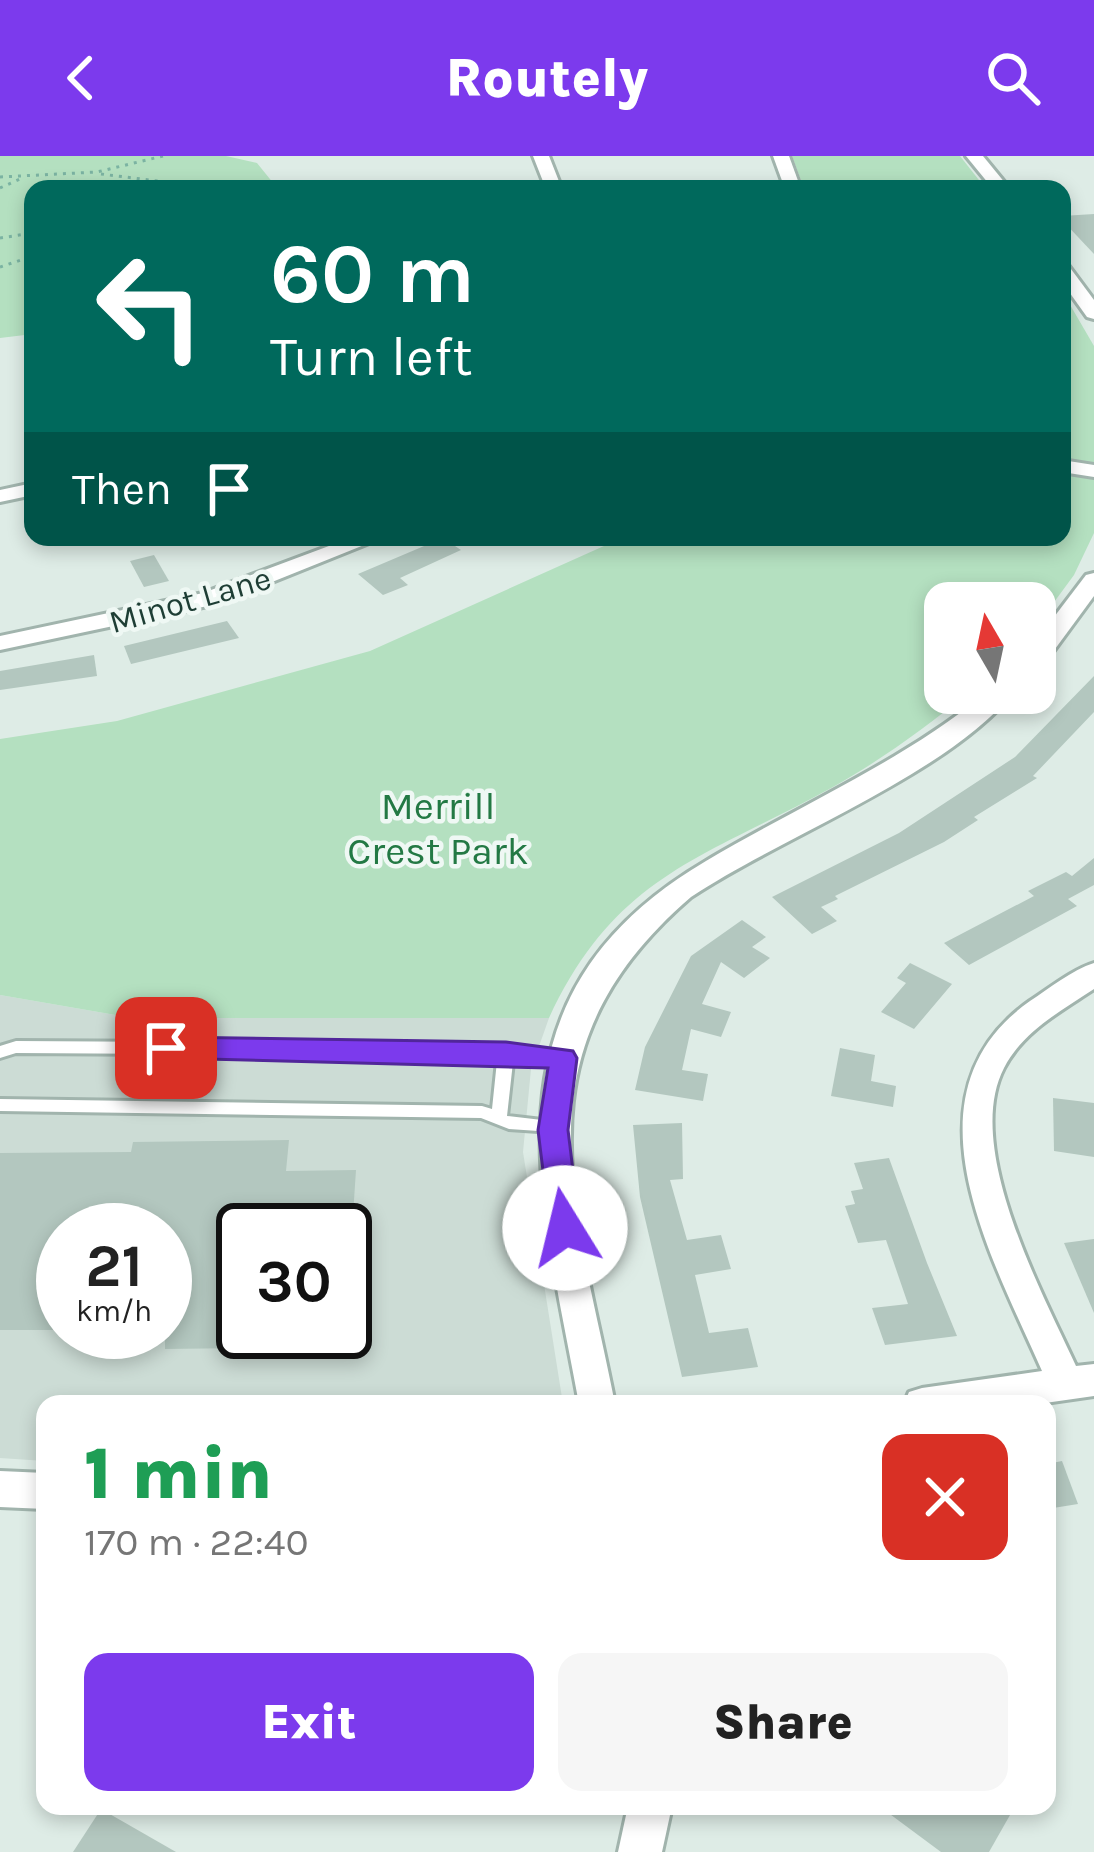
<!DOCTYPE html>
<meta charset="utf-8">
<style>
:root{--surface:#fff;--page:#f6f6f6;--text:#222;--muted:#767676;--accent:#7c3aed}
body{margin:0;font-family:Karla,sans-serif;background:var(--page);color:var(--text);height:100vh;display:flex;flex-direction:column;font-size:45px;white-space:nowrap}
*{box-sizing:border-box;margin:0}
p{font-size:39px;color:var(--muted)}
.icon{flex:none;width:66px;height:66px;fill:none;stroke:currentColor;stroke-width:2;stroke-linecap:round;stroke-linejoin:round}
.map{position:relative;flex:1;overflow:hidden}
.panel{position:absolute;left:36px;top:1239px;width:1020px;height:420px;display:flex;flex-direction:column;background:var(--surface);border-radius:24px;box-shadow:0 6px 18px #0003}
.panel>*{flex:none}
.top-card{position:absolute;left:24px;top:24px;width:1047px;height:366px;border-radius:24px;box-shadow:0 6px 18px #0003;background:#00695c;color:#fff;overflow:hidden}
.needle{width:78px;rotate:351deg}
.tools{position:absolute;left:924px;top:426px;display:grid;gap:24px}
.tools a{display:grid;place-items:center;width:132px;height:132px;border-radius:24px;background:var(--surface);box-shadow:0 6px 18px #0003;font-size:60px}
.speed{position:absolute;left:36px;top:1047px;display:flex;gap:24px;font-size:60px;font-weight:700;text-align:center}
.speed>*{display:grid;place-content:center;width:156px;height:156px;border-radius:50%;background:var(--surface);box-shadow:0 6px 18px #0003;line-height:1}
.speed small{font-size:30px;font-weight:400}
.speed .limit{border:6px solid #111;border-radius:18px;background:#fff;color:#111}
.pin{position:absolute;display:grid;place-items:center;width:102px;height:102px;color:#fff;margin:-51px;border-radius:24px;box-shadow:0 6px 18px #0006}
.me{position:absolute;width:132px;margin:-66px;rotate:351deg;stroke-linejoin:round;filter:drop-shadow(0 0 9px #0008)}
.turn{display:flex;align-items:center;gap:42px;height:252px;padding:0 48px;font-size:54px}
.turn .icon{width:156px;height:156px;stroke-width:2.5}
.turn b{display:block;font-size:84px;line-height:102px}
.then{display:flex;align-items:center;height:114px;padding:0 48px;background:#0003;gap:24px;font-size:45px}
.round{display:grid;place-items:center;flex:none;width:126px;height:126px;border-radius:24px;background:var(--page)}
.overview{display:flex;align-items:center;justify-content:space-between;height:204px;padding:0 48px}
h1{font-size:72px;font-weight:800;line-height:90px;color:#1e9e55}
.cta{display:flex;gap:24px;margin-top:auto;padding:24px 48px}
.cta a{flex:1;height:138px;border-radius:24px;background:var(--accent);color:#fff;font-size:48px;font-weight:800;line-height:138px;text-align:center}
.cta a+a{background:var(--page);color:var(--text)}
header{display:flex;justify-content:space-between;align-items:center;height:156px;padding:0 48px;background:var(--accent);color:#fff;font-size:54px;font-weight:800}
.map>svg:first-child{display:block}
</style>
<header><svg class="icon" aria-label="back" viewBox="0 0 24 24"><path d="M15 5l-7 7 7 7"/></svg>Routely<svg class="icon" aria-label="search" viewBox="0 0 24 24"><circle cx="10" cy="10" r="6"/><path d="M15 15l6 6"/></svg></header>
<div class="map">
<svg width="1094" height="1696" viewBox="0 0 1094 1696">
<rect width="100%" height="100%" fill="#deece6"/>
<path fill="#ccdcd5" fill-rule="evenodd" d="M0,839L133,862H549L531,913L523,996L563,1248H45V1305L0,1302ZM63,1074H165V1176H63ZM243,1074H345V1176H243Z"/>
<g fill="#b4e0c0">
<path d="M0,0H226L257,7L278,33H33V178L0,182Z"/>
<path d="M792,0H960L986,33H804Z"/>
<path d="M1062,135L1094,190V377L1074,419L1035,472V447H945V537H968C925,572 881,604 833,631C705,702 616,718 549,862H133L0,839V583L117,565L370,495L624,381H1062Z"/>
</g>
<g fill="#b3c7bf">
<path d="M1094,58V98L1062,64V60Z"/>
<path d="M443,382L461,394L400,422L408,429L383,439L358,418Z"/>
<path d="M154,399L169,425L144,431L130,405Z"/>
<path d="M227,465L239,482L131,508L124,490Z"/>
<path d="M94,499L97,520L0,534V515Z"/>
<path d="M1094,520V556L1033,620L1037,622L974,661L978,664L944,686L835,740L838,743L821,751L837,765L812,778L772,741L899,677L1015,601Z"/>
<path d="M1094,702V729L1068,743L1077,750L969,809L944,787L1034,740L1028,735L1066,716L1072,720Z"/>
<path d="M742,764L766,781L752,791L770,802L744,822L721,806L702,848L731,856L721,881L691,873L682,914L708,918L703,945L635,934L645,891L691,800Z"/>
<path d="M910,807L952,828L914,873L881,856L906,827L897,822Z"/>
<path d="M840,892L875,899L871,925L896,930L893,951L831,940Z"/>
<path d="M1053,942L1094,947V1001L1054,995Z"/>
<path d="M682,967L683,1023L670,1024L687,1084L721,1079L731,1113L695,1119L709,1177L748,1172L758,1211L682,1221L640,1041L633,969Z"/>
<path d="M289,984L286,1015L356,1014L352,1074H243V1192L165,1193V1074H63V1174H0V997L131,996L133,986Z"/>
<path d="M889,1002L927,1107L957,1180L885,1189L872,1152L908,1148L886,1084L858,1087L845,1050L855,1048L851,1035L863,1033L854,1007Z"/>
<path d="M1094,1083V1157L1064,1087Z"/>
<path d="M1062,1305L1078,1348L1047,1353V1308Z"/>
<path d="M879,1650H997L1010,1659L989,1696H941Z"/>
<path d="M101,1653L176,1696H73Z"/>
</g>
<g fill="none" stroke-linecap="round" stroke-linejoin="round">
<g stroke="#a1b4ad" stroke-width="6">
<path id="lane" d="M16,885L335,887L500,894L506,891L512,894L564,896L569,898L572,902L569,906L564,908L513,906L507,960L559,966L561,970L559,974L553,976L509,973L481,962L0,955V943L482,950L492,953L497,905L335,899L16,897L0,902V890Z"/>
</g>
<g stroke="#a1b4ad" stroke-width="6">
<g id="street">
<path d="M533,0H549L562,33H546Z"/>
<path d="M773,0H789L801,33H785Z"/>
<path d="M966,0H983L1010,33H993Z"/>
<path d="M1062,108L1068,109L1094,144V163L1087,161L1062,126Z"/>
<path d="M1062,304L1094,309V321L1062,316Z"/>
<path d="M33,327V339L0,346V334Z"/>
<path d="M353,381H384L217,448L0,494V480L203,437Z"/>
<path d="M1094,417V440L1044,508L1035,510V486L1086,419Z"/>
<path d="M986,537H1013C946,619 783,680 691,741C511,896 576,1048 615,1248H579C540,1035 477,840 706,705C800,649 900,607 986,537Z"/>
<path d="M1094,807V833C1061,855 1023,875 1004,912C963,991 1042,1136 1076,1210L1094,1208V1240L1038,1248H904L909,1236L922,1232L1042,1215C992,1101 898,938 1030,845C1050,832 1072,814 1094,807Z"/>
<path d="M0,1315L45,1317V1353L0,1351Z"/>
<path d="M628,1650H672L662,1696H618Z"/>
</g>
</g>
<g stroke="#7bb3a2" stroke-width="3" stroke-dasharray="3 6" stroke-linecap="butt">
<path d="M101,18L221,33"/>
<path d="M0,21L97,16L163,0"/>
<path d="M0,32L22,22"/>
<path d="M0,82L33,77"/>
<path d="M0,111L33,100"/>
</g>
<use href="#lane" fill="#fff" fill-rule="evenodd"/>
<use href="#street" fill="#fff" fill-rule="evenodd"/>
</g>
<path fill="#7c3aed" stroke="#51269a" stroke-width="3" d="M166,881L506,886L573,895L577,902L568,974L580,1072L576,1081L565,1085L554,1081L550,1072L538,974L548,912L166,902L152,892Z"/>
<g text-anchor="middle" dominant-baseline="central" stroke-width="9" stroke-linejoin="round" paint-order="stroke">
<g font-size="33" fill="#1e3e35" stroke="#eff8f4">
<text transform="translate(190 444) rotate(-16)">Minot Lane</text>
</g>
<g font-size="39" fill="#237944" stroke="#eff8f4">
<text x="438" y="650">Merrill<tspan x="438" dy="45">Crest Park</tspan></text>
</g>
</g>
</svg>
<div class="tools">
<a><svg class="needle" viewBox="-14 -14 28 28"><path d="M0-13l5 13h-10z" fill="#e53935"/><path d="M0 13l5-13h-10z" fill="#767676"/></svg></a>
</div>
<div class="speed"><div>21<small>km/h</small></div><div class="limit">30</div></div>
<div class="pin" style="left:166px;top:892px;background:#d93025"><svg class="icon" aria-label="arrive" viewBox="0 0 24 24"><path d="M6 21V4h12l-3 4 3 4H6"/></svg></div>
<svg class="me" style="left:565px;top:1072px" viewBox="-20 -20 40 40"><circle r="19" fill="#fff"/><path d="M0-13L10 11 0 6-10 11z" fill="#7c3aed"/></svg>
<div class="top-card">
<div class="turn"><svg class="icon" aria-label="left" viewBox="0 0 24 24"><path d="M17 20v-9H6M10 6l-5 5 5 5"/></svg><div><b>60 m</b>Turn left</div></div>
<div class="then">Then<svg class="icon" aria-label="arrive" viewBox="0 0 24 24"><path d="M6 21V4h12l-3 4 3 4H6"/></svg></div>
</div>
<section class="panel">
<div class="overview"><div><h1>1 min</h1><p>170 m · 22:40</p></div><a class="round" style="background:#d93025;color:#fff"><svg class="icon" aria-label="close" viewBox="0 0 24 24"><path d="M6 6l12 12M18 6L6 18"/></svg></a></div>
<div class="cta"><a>Exit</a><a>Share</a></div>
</section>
</div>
